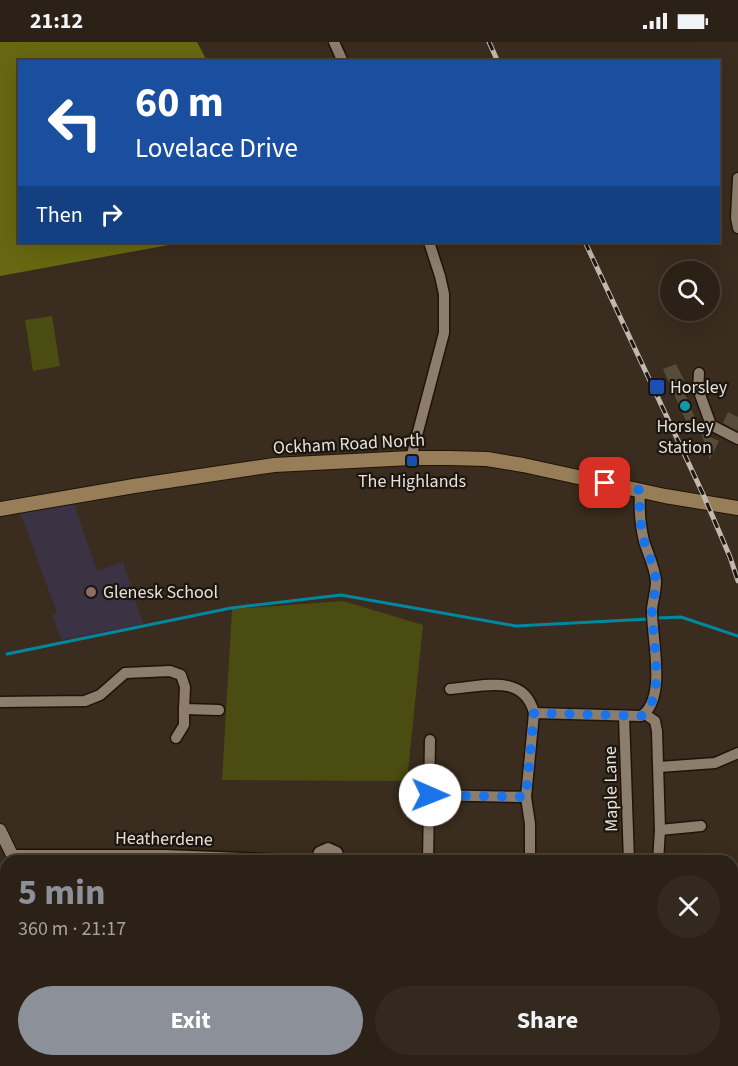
<!DOCTYPE html>
<meta charset="utf-8">
<style>
:root{--surface:#2c2116;--page:#34291f;--text:#f1f3f6;--muted:#a6a3a1;--line:#483e35;--accent:#8c9099}
body{margin:0;font-family:"Source Sans 3",sans-serif;background:var(--page);color:var(--text);height:100vh;display:flex;flex-direction:column;font-size:22px;white-space:nowrap}
*{box-sizing:border-box;margin:0}
p{font-size:20px;color:var(--muted)}
.icon{flex:none;width:33px;height:33px;fill:none;stroke:currentColor;stroke-width:2;stroke-linecap:round;stroke-linejoin:round}
.map{position:relative;flex:1;overflow:hidden}
.details{position:absolute;left:0px;top:813px;width:738px;height:212px;display:flex;flex-direction:column;background:var(--surface);border-radius:18px 18px 0 0;box-shadow:0 6px 24px #0002,0 0 0 2px var(--line)}
.details>*{flex:none}
.banner{position:absolute;left:18px;top:18px;width:702px;height:183px;border-radius:0px;box-shadow:0 6px 24px #0002,0 0 0 2px var(--line);background:#1a4fa0;color:#fff;overflow:hidden}
.tools{position:absolute;left:660px;top:219px;display:grid;gap:12px}
.tools a{display:grid;place-items:center;width:60px;height:60px;border-radius:50%;background:var(--surface);box-shadow:0 6px 24px #0002,0 0 0 2px var(--line);font-size:30px}
.pin{position:absolute;display:grid;place-items:center;width:51px;height:51px;color:#fff;margin:-26px;border-radius:12px;box-shadow:0 3px 9px #0006}
.me{position:absolute;width:66px;margin:-33px;rotate:91deg;stroke-linejoin:round;filter:drop-shadow(0 0 4px #0008)}
.turn{display:flex;align-items:center;gap:21px;height:126px;padding:0 18px;font-size:27px}
.turn .icon{width:78px;height:78px;stroke-width:2.5}
.turn b{display:block;font-size:42px;line-height:51px}
.then{display:flex;align-items:center;height:57px;padding:0 18px;background:#0003;gap:12px;font-size:22px}
.round{display:grid;place-items:center;flex:none;width:63px;height:63px;border-radius:32px;background:var(--page)}
.summary{display:flex;align-items:center;justify-content:space-between;height:102px;padding:0 18px}
h1{font-size:36px;font-weight:700;line-height:45px;color:var(--accent)}
.button{display:flex;gap:12px;margin-top:auto;padding:12px 18px}
.button a{flex:1;height:69px;border-radius:36px;background:var(--accent);color:#fff;font-size:24px;font-weight:700;line-height:69px;text-align:center}
.button a+a{background:var(--page);color:var(--text)}
.status{display:flex;justify-content:space-between;align-items:center;height:42px;padding:0 30px;background:var(--surface);direction:ltr}
.status svg{height:16px;fill:currentColor}
.map>svg:first-child{display:block}
</style>
<div class="status"><b>21:12</b><svg viewBox="0 0 49 12"><path d="M0 12V9h3v3zM5 12V6h3v6zM10 12V3h3v9zM15 12V0h3v12zM26 1h20v11H26zM47 4h2v5h-2z"/></svg></div>
<div class="map">
<svg width="738" height="1024" viewBox="0 0 738 1024">
<rect width="100%" height="100%" fill="#3a2c1e"/>
<path fill="#3b3343" d="M74,462L97,529L123,520L143,582L62,598L52,574L57,571L25,483L19,471Z"/>
<g fill="#4b4c11">
<path d="M52,274L60,324L33,329L25,278Z"/>
<path d="M343,559L423,583L407,739L222,738L232,567Z"/>
<path d="M395,1018V1024H230L229,1019Z"/>
</g>
<g fill="#676811">
<path d="M0,0H197L207,19L20,20V200H185L0,234Z"/>
<path d="M732,904L738,905V1024H395V1018H732Z"/>
</g>
<g fill="none" stroke-linecap="round" stroke-linejoin="round">
<g stroke="#0088a0" stroke-width="3">
<path d="M656,576L681,575L738,594"/>
<path d="M7,612L231,566L341,553L516,584L649,577"/>
</g>
</g>
<g fill="#574c3a">
<path d="M676,322L684,338L680,340L695,376L686,379L663,327Z"/>
<path d="M728,370L738,375V389L723,381Z"/>
<path d="M701,391L719,399L710,417Z"/>
</g>
<g fill="none" stroke-linecap="round" stroke-linejoin="round">
<g stroke="#211407" stroke-width="13">
<g id="minor">
<path d="M334,0L343,20"/>
<path d="M738,136L736,176L738,186"/>
<path d="M699,331L698,347L711,383L738,397"/>
<path d="M411,416L444,291V252L440,234L429,200"/>
<path d="M450,647C481,645 524,630 534,671"/>
<path d="M0,660L85,659L100,653L125,631L170,629L181,633L185,645L184,667L219,668"/>
<path d="M645,672L655,679L657,689L660,788L658,819"/>
<path d="M624,674L629,819"/>
<path d="M176,696L184,683V667"/>
<path d="M659,725L715,721L738,711"/>
<path d="M430,753L526,755"/>
<path d="M660,788L701,784"/>
<path d="M12,813H165L316,819L319,810L328,806L337,810L340,819"/>
<path d="M428,819L430,698"/>
<path d="M530,819V782L526,755L534,671L641,674C668,657 651,594 652,567C653,558 656,549 656,539C655,526 648,512 644,499C640,483 639,466 640,449"/>
<path d="M0,1023L27,1018"/>
</g>
</g>
<g stroke="#211407" stroke-width="14">
<g id="tertiary">
<path d="M0,788L15,819"/>
<path d="M80,1018L81,1024"/>
</g>
</g>
<g stroke="#211407" stroke-width="16">
<path id="secondary" d="M0,467L134,444L274,423L411,416H449L487,417L523,423L665,454L738,466"/>
</g>
<use href="#minor" stroke="#8d7d6d" stroke-width="10"/>
<use href="#tertiary" stroke="#8d7d6d" stroke-width="12"/>
<use href="#secondary" stroke="#977e58" stroke-width="14"/>
<g stroke="#c2b8ae" stroke-width="5">
<g id="rail">
<path d="M489,0L498,20"/>
<path d="M585,200L703,452L730,515L738,539"/>
</g>
</g>
<use href="#rail" stroke="#1c1610" stroke-width="3" stroke-dasharray="9" stroke-linecap="butt"/>
</g>
<g fill="none" stroke-linecap="round" stroke-linejoin="round">
<path stroke="#1a73e8" stroke-width="10" stroke-dasharray="0 18" d="M430,753L526,755L534,671L641,674C668,657 651,594 652,567C653,558 656,548 656,539C655,526 648,512 644,499C640,483 639,466 640,448L605,441"/>
</g>
<g fill="#1a4fb4" stroke="#1c1610" stroke-width="2">
<rect x="649" y="337" width="16" height="16" rx="3"/>
<rect x="406" y="413" width="12" height="12" rx="3"/>
</g>
<circle fill="#0f9aa8" stroke="#1c1610" stroke-width="2" cx="685" cy="364" r="6"/>
<circle fill="#8d6e63" stroke="#1c1610" stroke-width="2" cx="91" cy="550" r="6"/>
<g text-anchor="middle" dominant-baseline="central" stroke-width="4.5" stroke-linejoin="round" paint-order="stroke">
<g font-size="18" fill="#e9e0d7" stroke="#1c1610" text-anchor="start">
<text x="670" y="345">Horsley</text>
<text x="685" y="384" text-anchor="middle">Horsley<tspan x="685" dy="21">Station</tspan></text>
<text x="412" y="439" text-anchor="middle">The Highlands</text>
<text x="103" y="550">Glenesk School</text>
</g>
<g font-size="18" fill="#e9e0d7" stroke="#1c1610">
<text transform="translate(349 402) rotate(-3)">Ockham Road North</text>
<text transform="translate(611 747) rotate(-91)">Maple Lane</text>
<text transform="translate(164 797) rotate(1)">Heatherdene</text>
</g>
</g>
</svg>
<div class="tools">
<a><svg class="icon" aria-label="search" viewBox="0 0 24 24"><circle cx="10" cy="10" r="6"/><path d="M15 15l6 6"/></svg></a>
</div>
<div class="pin" style="left:605px;top:441px;background:#d93025"><svg class="icon" aria-label="arrive" viewBox="0 0 24 24"><path d="M6 21V4h12l-3 4 3 4H6"/></svg></div>
<svg class="me" style="left:430px;top:753px" viewBox="-20 -20 40 40"><circle r="19" fill="#fff"/><path d="M0-13L10 11 0 6-10 11z" fill="#1a73e8"/></svg>
<div class="banner">
<div class="turn"><svg class="icon" aria-label="left" viewBox="0 0 24 24"><path d="M17 20v-9H6M10 6l-5 5 5 5"/></svg><div><b>60 m</b>Lovelace Drive</div></div>
<div class="then">Then<svg class="icon" aria-label="right" viewBox="0 0 24 24"><path d="M7 20v-9h11M14 6l5 5-5 5"/></svg></div>
</div>
<section class="details">
<div class="summary"><div><h1>5 min</h1><p>360 m · 21:17</p></div><a class="round"><svg class="icon" aria-label="close" viewBox="0 0 24 24"><path d="M6 6l12 12M18 6L6 18"/></svg></a></div>
<div class="button"><a>Exit</a><a>Share</a></div>
</section>
</div>
